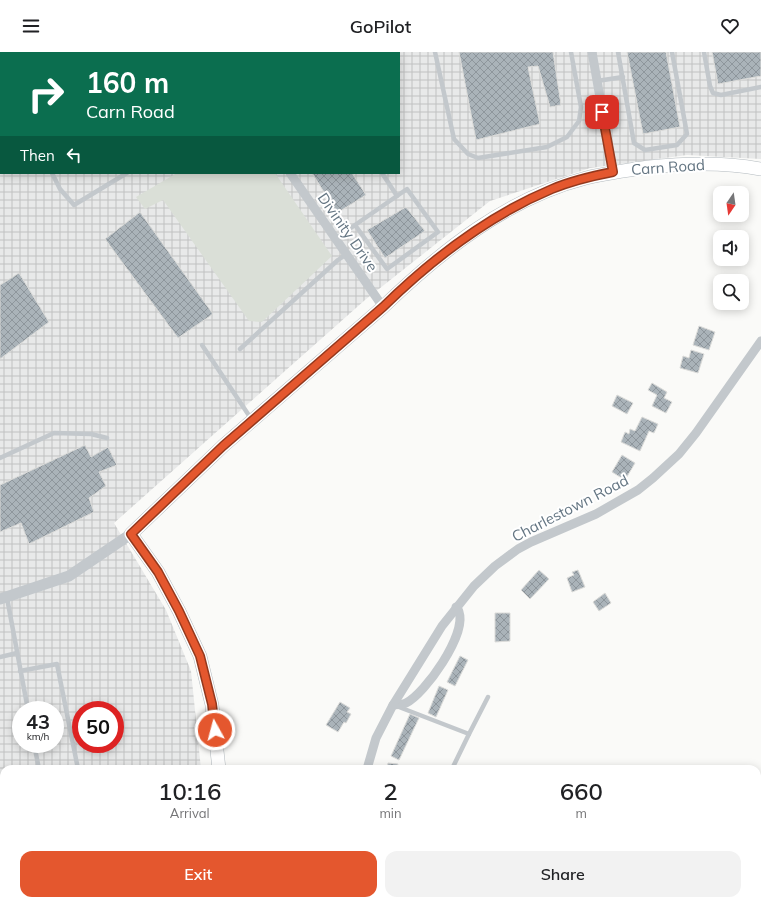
<!DOCTYPE html>
<style>
:root{--surface:#fff;--page:#f2f2f2;--text:#202124;--muted:#757577;--accent:#e4572e}
body{margin:0;font-family:Mulish,sans-serif;background:var(--page);color:var(--text);height:100vh;display:flex;flex-direction:column;font-size:15px;white-space:nowrap}
*{box-sizing:border-box;margin:0}
p{font-size:13px;color:var(--muted)}
.icon{flex:none;width:22px;height:22px;fill:none;stroke:currentColor;stroke-width:2;stroke-linecap:round;stroke-linejoin:round}
.map{position:relative;flex:1;overflow:hidden}
.details{position:absolute;left:0px;top:713px;width:761px;height:140px;display:flex;flex-direction:column;background:var(--surface);border-radius:12px 12px 0 0;box-shadow:0 2px 10px #0003}
.details>*{flex:none}
.top-card{position:absolute;left:0px;top:0px;width:400px;height:122px;box-shadow:0 2px 10px #0003;background:#0b6e4f;color:#fff;overflow:hidden}
.needle{width:26px;rotate:193deg}
.buttons{position:absolute;left:713px;top:134px;display:grid;gap:8px}
.buttons a{display:grid;place-items:center;width:36px;height:36px;border-radius:8px;background:var(--surface);box-shadow:0 2px 10px #0003;font-size:20px}
.speed{position:absolute;left:12px;top:649px;display:flex;gap:8px;font-size:20px;font-weight:700;text-align:center}
.speed>*{display:grid;place-content:center;width:52px;height:52px;border-radius:50%;background:var(--surface);box-shadow:0 2px 10px #0003;line-height:1}
.speed small{font-size:10px;font-weight:400}
.speed .limit{border:6px solid #d22;background:#fff;color:#111}
.pin{position:absolute;display:grid;place-items:center;width:34px;height:34px;color:#fff;margin:-17px;border-radius:8px;box-shadow:0 2px 6px #0006}
.me{position:absolute;width:44px;margin:-22px;rotate:353deg;stroke-linejoin:round;filter:drop-shadow(0 0 3px #0008)}
.turn{display:flex;align-items:center;gap:14px;height:84px;padding:0 20px;font-size:18px}
.turn .icon{width:52px;height:52px;stroke-width:2.5}
.turn b{display:block;font-size:28px;line-height:34px}
.then{display:flex;align-items:center;height:38px;padding:0 20px;background:#0003;gap:8px;font-size:15px}
.eta{display:flex;justify-content:space-evenly;align-items:center;height:68px;text-align:center}
.eta b{font-size:24px;font-weight:600;line-height:28px}
.cta{display:flex;gap:8px;margin-top:auto;padding:8px 20px}
.cta a{flex:1;height:46px;border-radius:12px;background:var(--accent);color:#fff;font-size:16px;font-weight:600;line-height:46px;text-align:center}
.cta a+a{background:var(--page);color:var(--text)}
header{display:flex;justify-content:space-between;align-items:center;height:52px;padding:0 20px;background:var(--surface);font-size:18px;font-weight:600}
.map>svg:first-child{display:block}
</style>
<header><svg class="icon" aria-label="menu" viewBox="0 0 24 24"><path d="M4 6h16M4 12h16M4 18h16"/></svg>GoPilot<svg class="icon" aria-label="heart" viewBox="0 0 24 24"><path d="M12 20l-8-8c-3-5 5-10 8-4 3-6 11-1 8 4z"/></svg></header>
<div class="map">
<svg width="761" height="853" viewBox="0 0 761 853">
<defs>
<pattern id="industrial-grid" width="8" height="8" patternUnits="userSpaceOnUse"><rect width="8" height="8" fill="#e8e9e9"/><path d="M0 4h8M4 0v8" fill="none" stroke="#c0c1c2"/></pattern>
<pattern id="building-cross-hatch" width="8" height="8" patternUnits="userSpaceOnUse"><rect width="8" height="8" fill="#aab3b9"/><path d="M0 0l8 8M0 8l8-8" fill="none" stroke="#8e969c"/></pattern>
</defs>
<rect width="100%" height="100%" fill="#fafaf8"/>
<path fill="url(#industrial-grid)" fill-rule="evenodd" d="M0,0H761V107L687,103L590,116L490,149L365,248L114,471L166,558L191,619L201,717H4V849H215L216,853H0ZM1,1H399V121H1ZM21,658H55V692H21ZM81,658H115V692H81Z"/>
<path fill="#dadfd7" d="M177,121H275L332,204L262,270L249,269L163,148L145,157L136,145Z"/>
<g fill="url(#building-cross-hatch)" stroke="#dcdcda">
<rect x="291" y="0" width="42" height="1"/>
<path d="M459,0H553L561,53L550,55L538,14L528,15L540,72L476,88Z"/>
<path d="M627,0H666L680,75L643,82Z"/>
<path d="M712,0H761V24L718,32Z"/>
<path d="M312,121H352L366,143L337,161Z"/>
<path d="M406,155L425,179L385,206L367,178Z"/>
<path d="M140,160L213,262L178,286L105,187Z"/>
<path d="M19,221L49,270L0,307V233Z"/>
<path d="M699,274L715,280L709,298L693,293Z"/>
<path d="M691,298L704,302L698,321L680,316L683,304L689,306Z"/>
<path d="M652,331L667,340L664,346L672,350L666,361L652,354L657,343L648,338Z"/>
<path d="M617,343L633,351L627,362L612,354Z"/>
<path d="M642,365L658,372L654,381L649,379L640,399L621,390L625,380L629,382L630,377L635,379Z"/>
<path d="M85,393L91,405L108,395L117,413L99,420L106,434L89,446L94,460L29,492L21,471L0,480V433Z"/>
<path d="M622,403L635,411L625,428L612,420Z"/>
<path d="M539,518L549,527L530,547L521,538Z"/>
<path d="M578,518L585,535L572,540L567,526L574,523L572,520Z"/>
<path d="M605,541L611,551L599,559L593,550Z"/>
<path d="M495,561H510V589L495,590Z"/>
<path d="M460,604L468,608L455,634L447,630Z"/>
<path d="M439,634L448,638L436,665L428,661Z"/>
<path d="M340,650L350,656L347,660L351,662L346,671L344,670L338,680L326,673Z"/>
<path d="M410,662L419,666L399,708L391,704Z"/>
<path d="M388,711L398,712L397,717H387Z"/>
</g>
<g fill="none" stroke-linecap="round" stroke-linejoin="round">
<g stroke="#b3babf" stroke-width="14">
<g id="secondary">
<path d="M219,717L212,653L200,604L179,559L158,520L131,482L223,394L383,255C440,200 507,146 586,126C607,121 628,118 649,115C686,111 724,110 761,117"/>
<path d="M234,849V853"/>
</g>
</g>
<g stroke="#c3c8cc" stroke-width="4.5">
<path d="M265,0V1"/>
<path d="M355,0V1"/>
<path d="M435,0L454,87L468,102L478,106L547,95L567,85L579,69L581,55L571,0"/>
<path d="M618,0L634,91L645,98L677,93L687,82L672,0"/>
<path d="M704,0L710,34L713,41L721,43L761,35"/>
<path d="M47,1L48,0"/>
<path d="M218,1L220,0"/>
<path d="M0,26L1,25"/>
<path d="M597,29L623,25"/>
<path d="M52,121L60,137L74,153L127,121"/>
<path d="M382,121L397,144"/>
<path d="M335,187L355,173L387,217L438,180L407,137L355,173"/>
<path d="M202,293L252,368"/>
<path d="M240,297L338,208L347,202"/>
<path d="M0,406L54,381L91,382L107,386"/>
<path d="M7,546L28,658"/>
<path d="M0,605L17,601"/>
<path d="M20,619L57,612L78,717"/>
<path d="M399,655L469,682"/>
<path d="M34,692L39,717"/>
<path d="M452,717L469,682L488,645"/>
<path d="M0,730L4,729"/>
<path d="M0,806L4,805"/>
<path d="M0,840L4,839"/>
</g>
<g stroke="#c3c8cc" stroke-width="9">
<path d="M207,0L208,1"/>
<path d="M592,0L613,120"/>
<path d="M290,121L383,255"/>
<path d="M393,653C397,652 402,653 406,651C425,642 467,582 459,560C459,558 457,557 456,555"/>
<path d="M367,717L376,686L393,653L442,574L474,534L495,514L518,497L531,490L596,462L638,438L653,426L679,402L696,381L761,289"/>
<path d="M377,849L378,853"/>
</g>
<path stroke="#c3c8cc" stroke-width="11" d="M0,547L69,524L131,482"/>
<use href="#secondary" stroke="#fff" stroke-width="13"/>
</g>
<g fill="none" stroke-linecap="round" stroke-linejoin="round">
<g stroke="#94391e" stroke-width="10">
<path id="route" d="M215,678L212,652L200,604L179,559L158,520L131,482L223,394L383,255C432,207 487,164 552,137C571,129 592,124 613,120L602,60"/>
</g>
<use href="#route" stroke="#e4572e" stroke-width="7"/>
</g>
<g text-anchor="middle" dominant-baseline="central" stroke-width="4" stroke-linejoin="round" paint-order="stroke">
<g font-size="15" fill="#657683" stroke="#fff">
<text transform="translate(668 115) rotate(-4)">Carn Road</text>
<text transform="translate(348 180) rotate(55)">Divinity Drive</text>
<text transform="translate(570 456) rotate(-27)">Charlestown Road</text>
</g>
</g>
</svg>
<div class="buttons">
<a><svg class="needle" viewBox="-14 -14 28 28"><path d="M0-13l5 13h-10z" fill="#e53935"/><path d="M0 13l5-13h-10z" fill="#757577"/></svg></a>
<a><svg class="icon" aria-label="sound" viewBox="0 0 24 24"><path d="M4 9h4l5-4v14l-5-4H4zM17 9q2 3 0 6"/></svg></a>
<a><svg class="icon" aria-label="search" viewBox="0 0 24 24"><circle cx="10" cy="10" r="6"/><path d="M15 15l6 6"/></svg></a>
</div>
<div class="speed"><div>43<small>km/h</small></div><div class="limit">50</div></div>
<div class="pin" style="left:602px;top:60px;background:#d93025"><svg class="icon" aria-label="arrive" viewBox="0 0 24 24"><path d="M6 21V4h12l-3 4 3 4H6"/></svg></div>
<svg class="me" style="left:215px;top:678px" viewBox="-20 -20 40 40"><circle r="17" fill="#e4572e" stroke="#fff" stroke-width="3"/><path d="M0-11L8 9 0 5-8 9z" fill="#fff"/></svg>
<div class="top-card">
<div class="turn"><svg class="icon" aria-label="right" viewBox="0 0 24 24"><path d="M7 20v-9h11M14 6l5 5-5 5"/></svg><div><b>160 m</b>Carn Road</div></div>
<div class="then">Then<svg class="icon" aria-label="left" viewBox="0 0 24 24"><path d="M17 20v-9H6M10 6l-5 5 5 5"/></svg></div>
</div>
<section class="details">
<div class="eta">
<div><b>10:16</b><p>Arrival</p></div>
<div><b>2</b><p>min</p></div>
<div><b>660</b><p>m</p></div>
</div>
<div class="cta"><a>Exit</a><a>Share</a></div>
</section>
</div>
